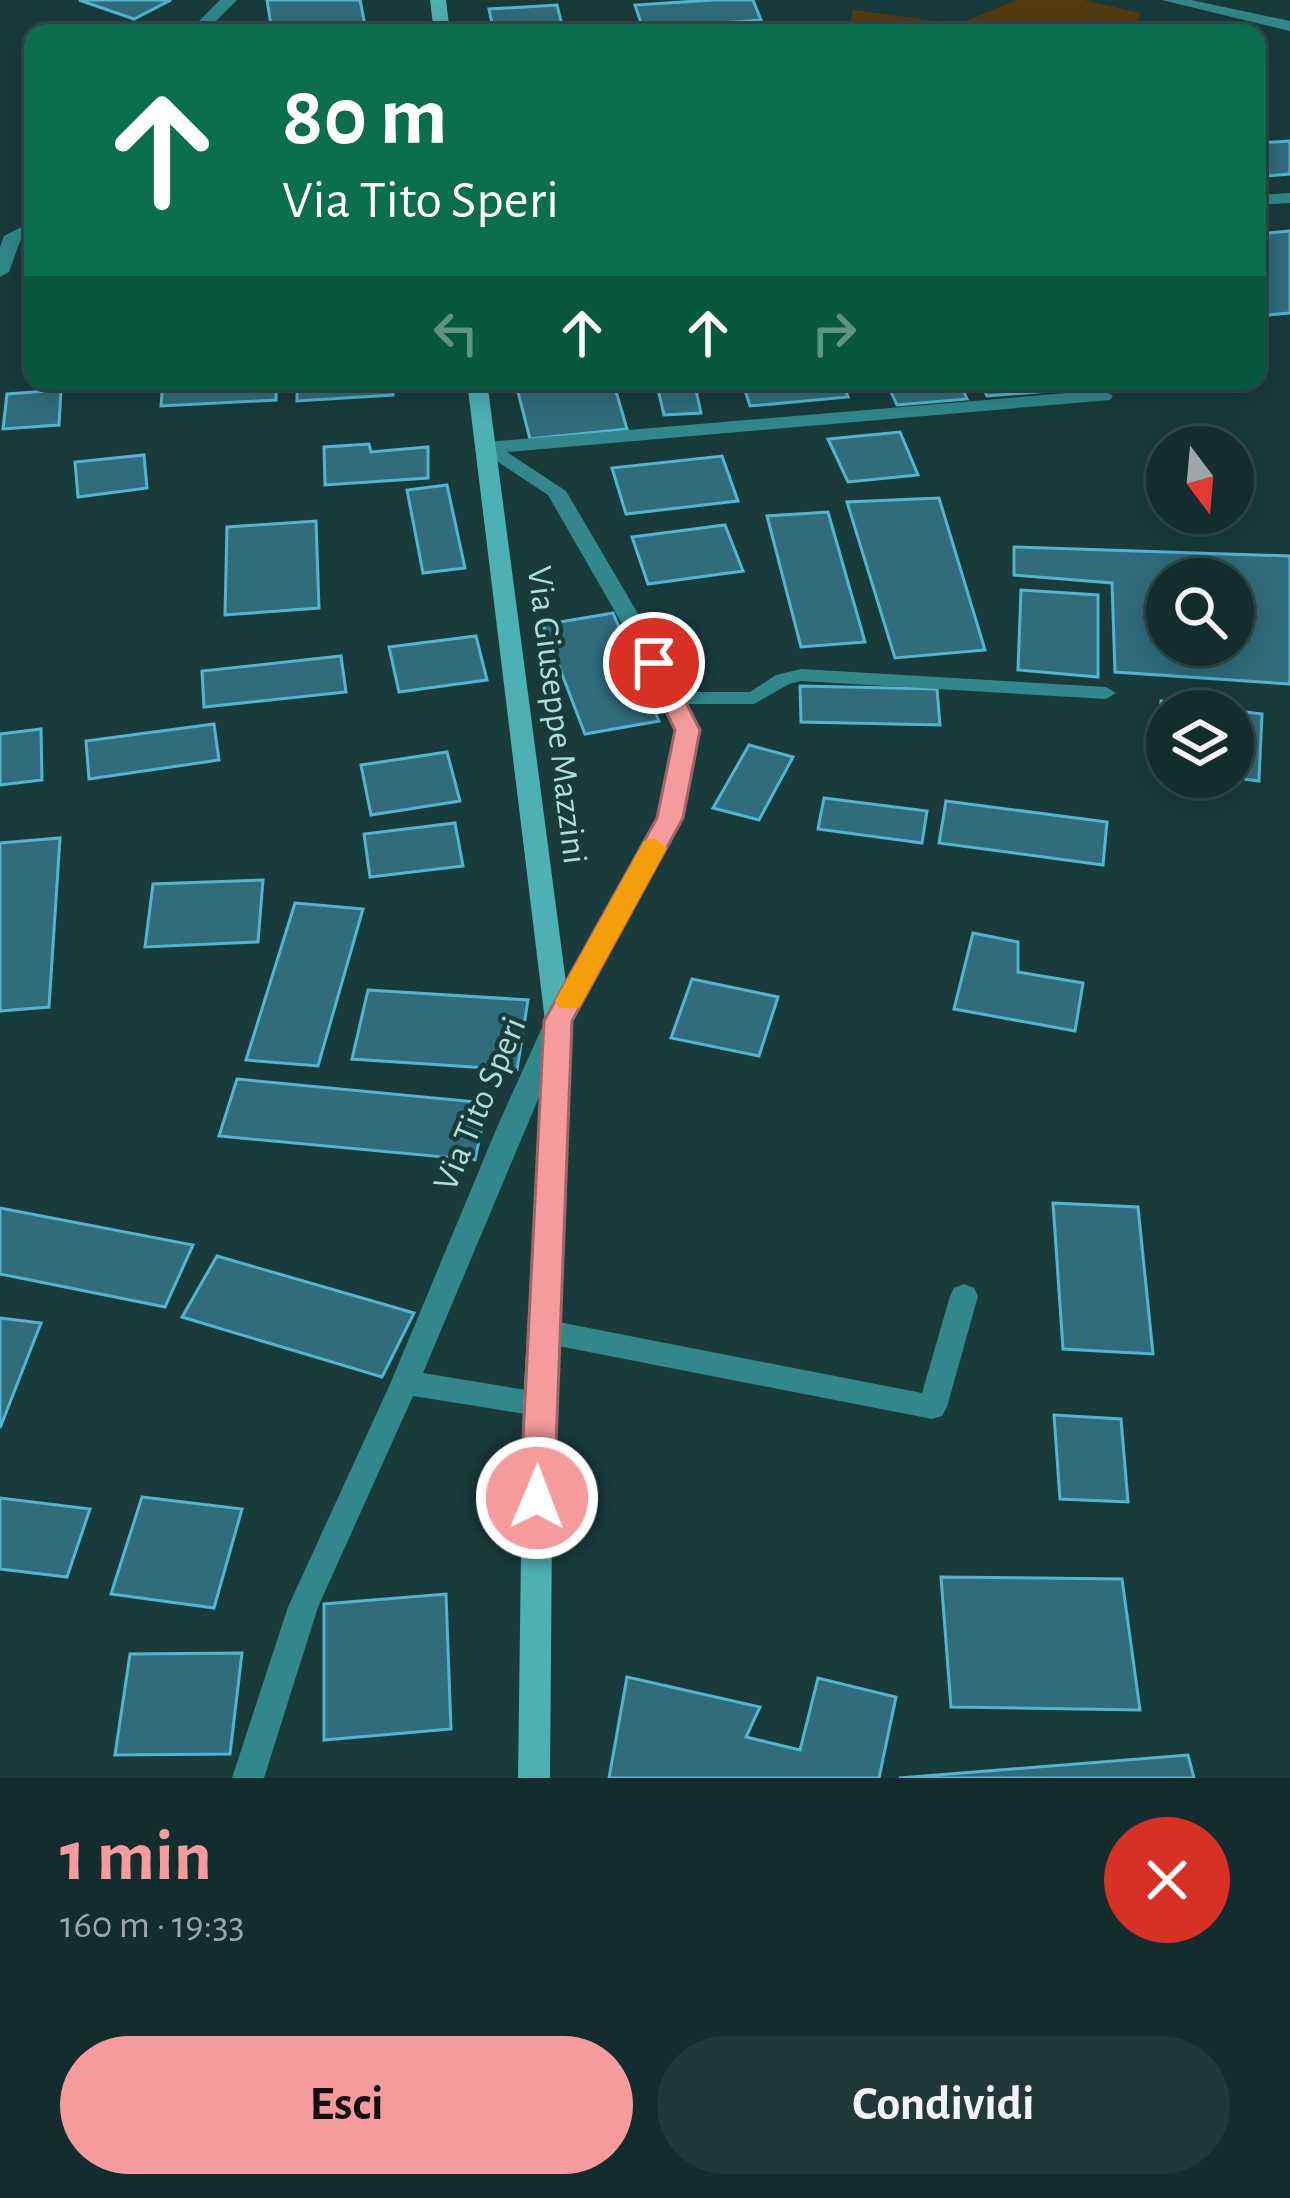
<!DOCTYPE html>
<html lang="it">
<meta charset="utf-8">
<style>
:root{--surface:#132c2d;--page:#203839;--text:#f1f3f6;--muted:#9da7aa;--line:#324849;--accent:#f59b9e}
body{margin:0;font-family:"Alegreya Sans",sans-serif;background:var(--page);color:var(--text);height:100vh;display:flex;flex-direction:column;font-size:45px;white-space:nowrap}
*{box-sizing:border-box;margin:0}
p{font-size:39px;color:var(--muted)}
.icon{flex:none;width:66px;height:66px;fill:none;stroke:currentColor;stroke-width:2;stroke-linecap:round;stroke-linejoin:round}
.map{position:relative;height:1778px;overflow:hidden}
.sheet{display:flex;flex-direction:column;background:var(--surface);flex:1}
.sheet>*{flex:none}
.banner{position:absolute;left:24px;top:24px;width:1242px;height:366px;border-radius:24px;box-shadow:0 6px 30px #0003,0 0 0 3px var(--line);background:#0b6e4f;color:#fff;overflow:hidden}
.needle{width:78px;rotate:164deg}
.buttons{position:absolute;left:1146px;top:426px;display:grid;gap:24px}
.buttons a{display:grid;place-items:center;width:108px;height:108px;border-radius:50%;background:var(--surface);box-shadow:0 6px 30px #0003,0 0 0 3px var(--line);font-size:60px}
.pin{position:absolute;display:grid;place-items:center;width:102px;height:102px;color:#fff;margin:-51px;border:6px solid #fff;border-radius:50%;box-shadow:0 3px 12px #0007}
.me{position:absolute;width:132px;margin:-66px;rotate:1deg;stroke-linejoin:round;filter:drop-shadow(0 0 9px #0008)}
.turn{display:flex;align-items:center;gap:42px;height:252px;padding:0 60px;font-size:54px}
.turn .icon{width:156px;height:156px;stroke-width:2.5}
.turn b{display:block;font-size:84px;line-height:102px}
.lanes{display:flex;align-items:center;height:114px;padding:0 60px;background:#0003;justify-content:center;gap:60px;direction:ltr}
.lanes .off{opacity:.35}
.round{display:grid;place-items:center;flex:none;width:126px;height:126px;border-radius:63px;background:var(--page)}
.head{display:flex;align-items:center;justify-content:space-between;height:204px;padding:0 60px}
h1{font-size:72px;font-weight:700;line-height:90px;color:var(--accent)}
.cta{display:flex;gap:24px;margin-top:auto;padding:24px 60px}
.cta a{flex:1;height:138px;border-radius:72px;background:var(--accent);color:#111;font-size:48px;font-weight:700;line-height:138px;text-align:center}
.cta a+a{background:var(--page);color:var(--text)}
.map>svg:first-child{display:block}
</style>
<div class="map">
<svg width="1290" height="1778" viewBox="0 0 1290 1778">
<rect width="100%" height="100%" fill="#193b3c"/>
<path fill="#543c12" d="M1016,0H1083L1140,13L1136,33H848L853,10L959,24Z"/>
<g fill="#306c7c" stroke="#51b5d0" stroke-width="3" fill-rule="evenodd">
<path d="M79,0H171L134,19Z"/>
<path d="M267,0H360L365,25L272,32Z"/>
<path d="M713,0H753L761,20L643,29L635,5Z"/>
<path d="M557,5L564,33H494L489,9Z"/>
<path d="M1290,141V174L1266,176L1257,162V143Z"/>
<path d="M1290,231V313L1257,316V234Z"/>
<path d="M98,381H147L146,387L97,389Z"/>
<path d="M163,381H276V400L161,406Z"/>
<path d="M297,381H393V395L297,401Z"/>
<path d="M613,381L627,429L530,439L517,388Z"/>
<path d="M656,381H694L701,413L664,415Z"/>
<path d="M742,381H842L848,397L750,406Z"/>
<path d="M886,381H959L967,399L897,405Z"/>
<path d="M980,381H1100L1102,387L987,396Z"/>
<path d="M61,390L59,425L3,429L7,394Z"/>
<path d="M900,432L918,475L848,482L828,439Z"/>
<path d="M369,444L371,452L428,447V478L325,485L324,447Z"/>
<path d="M144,455L147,488L78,497L75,462Z"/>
<path d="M722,456L738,501L626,514L612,468Z"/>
<path d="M447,485L465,568L423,573L407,490Z"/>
<path d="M939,498L985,650L895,658L847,502Z"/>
<path d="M828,512L865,642L801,647L767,516Z"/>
<path d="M316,521L319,608L225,615L227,527Z"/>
<path d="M725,525L743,571L648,584L632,537Z"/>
<path d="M1014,547L1290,556V684L1115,672L1112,583L1014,575ZM1167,579H1233V645H1167Z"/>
<path d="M1021,590L1098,595V677L1018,670Z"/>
<path d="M613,613L659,721L585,734L543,625Z"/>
<path d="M476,636L487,680L399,692L389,647Z"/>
<path d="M341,656L346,692L204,707L202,671Z"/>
<path d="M800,686L937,689L940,725L801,722Z"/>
<path d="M1161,701L1262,714L1259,781L1228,777H1233V711H1167V769L1155,767Z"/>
<path d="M214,724L219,760L89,779L86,741Z"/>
<path d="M41,729L42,780L0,785V734Z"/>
<path d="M749,745L793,757L759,820L713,808Z"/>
<path d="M447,752L460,801L371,815L361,765Z"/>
<path d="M824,798L927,811L922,843L818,829Z"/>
<path d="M946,801L1107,822L1103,865L939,843Z"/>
<path d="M455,823L463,866L370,877L364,834Z"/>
<path d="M60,838L49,1007L0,1011V843Z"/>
<path d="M263,880L258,942L145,947L153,884Z"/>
<path d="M295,903L363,909L318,1066L246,1060Z"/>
<path d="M973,933L1018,942V972L1083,983L1075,1031L954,1009Z"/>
<path d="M692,979L778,997L759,1056L671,1038Z"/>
<path d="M368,990L528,1000L517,1070L352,1059Z"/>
<path d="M237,1079L487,1103L475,1160L219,1136Z"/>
<path d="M1053,1203L1138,1207L1153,1354L1063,1349Z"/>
<path d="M0,1208L193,1245L165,1307L0,1274Z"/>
<path d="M217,1256L414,1313L382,1377L182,1317Z"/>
<path d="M0,1318L41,1323L0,1428Z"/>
<path d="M1054,1415L1121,1419L1128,1502L1060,1499Z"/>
<path d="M142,1497L242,1509L214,1608L111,1594Z"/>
<path d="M0,1498L90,1509L67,1577L0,1569Z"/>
<path d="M941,1577L1122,1579L1140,1710L951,1707Z"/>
<path d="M446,1594L451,1729L324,1740V1604Z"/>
<path d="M242,1653L230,1754L115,1755L130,1654Z"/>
<path d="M627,1677L760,1707L746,1737L800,1750L818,1678L896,1697L879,1778H609Z"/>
<path d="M1188,1755L1194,1778H899Z"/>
</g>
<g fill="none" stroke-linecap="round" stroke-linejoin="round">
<path fill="#318789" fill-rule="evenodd" d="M801,669L1106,687L1116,693L1106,699L801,681L789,684L754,704H671L661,698L671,692H750L776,675Z"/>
<g fill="#318789" fill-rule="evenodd">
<path d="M220,0H237L204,33H187Z"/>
<path d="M1162,0H1191L1290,21V31Z"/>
<path d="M1290,193V203L1257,205V195Z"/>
<path d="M33,221V233L21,239L9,272L0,277V247L4,236Z"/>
<path d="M1103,390L1113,396L1110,400L507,452L566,491L647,629L698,730L682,818L571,1021L423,1373L538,1392L548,1395L553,1404L548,1413L538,1416L413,1396L318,1607L264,1778H232L288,1607L391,1382L498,1125L545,1021L658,818L676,730L625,629L548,495L477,448L487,442Z"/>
<path d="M964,1284L974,1288L978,1296L947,1407L942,1416L932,1419L543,1343L533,1339L529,1331L533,1323L543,1319L922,1393L950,1296L954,1288Z"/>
</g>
<g fill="#4db0b2" fill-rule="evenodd">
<path d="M430,0H446L450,33H434Z"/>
<path d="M467,381H487L571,1021L553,1404L550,1778H518L523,1404L545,1021Z"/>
</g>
</g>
<path fill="#f59b9e" stroke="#9f6567" stroke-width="3" d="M654,655L666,663L700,730L683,818L572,1021L554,1498L549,1509L537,1513L525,1509L520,1498L544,1021L657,818L675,730L642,663Z"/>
<path fill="#f59e0b" d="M654,838L667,848L583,1001L579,1008H559L555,1001L644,841Z"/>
<g text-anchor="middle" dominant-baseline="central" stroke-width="9" stroke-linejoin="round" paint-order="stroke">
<g font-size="36" fill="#addedf" stroke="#193b3c">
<text transform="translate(557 715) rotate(83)">Via Giuseppe Mazzini</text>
<text transform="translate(480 1104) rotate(-67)">Via Tito Speri</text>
</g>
</g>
</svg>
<div class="buttons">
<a><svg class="needle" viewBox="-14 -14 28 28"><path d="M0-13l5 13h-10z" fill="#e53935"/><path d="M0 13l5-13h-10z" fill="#9da7aa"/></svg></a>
<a><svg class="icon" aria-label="search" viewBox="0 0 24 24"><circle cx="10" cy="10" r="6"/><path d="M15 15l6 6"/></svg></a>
<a><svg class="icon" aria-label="layers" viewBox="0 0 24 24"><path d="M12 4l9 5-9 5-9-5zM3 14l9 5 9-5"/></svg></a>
</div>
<div class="pin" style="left:654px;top:663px;background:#d93025"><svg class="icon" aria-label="arrive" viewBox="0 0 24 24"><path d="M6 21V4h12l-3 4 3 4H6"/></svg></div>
<svg class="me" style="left:537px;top:1498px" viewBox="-20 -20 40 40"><circle r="17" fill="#f59b9e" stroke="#fff" stroke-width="3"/><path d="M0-11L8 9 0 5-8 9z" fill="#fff"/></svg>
<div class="banner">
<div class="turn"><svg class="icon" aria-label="ahead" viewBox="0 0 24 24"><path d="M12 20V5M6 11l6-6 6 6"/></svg><div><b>80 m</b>Via Tito Speri</div></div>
<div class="lanes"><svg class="icon off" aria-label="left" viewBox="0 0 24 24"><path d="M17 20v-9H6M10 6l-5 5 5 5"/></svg><svg class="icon" aria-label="ahead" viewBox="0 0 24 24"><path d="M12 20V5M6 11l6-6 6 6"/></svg><svg class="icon" aria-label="ahead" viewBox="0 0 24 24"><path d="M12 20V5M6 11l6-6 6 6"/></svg><svg class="icon off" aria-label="right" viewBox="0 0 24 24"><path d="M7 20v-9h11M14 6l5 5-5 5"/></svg></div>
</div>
</div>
<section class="sheet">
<div class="head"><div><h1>1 min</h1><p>160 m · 19:33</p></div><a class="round" style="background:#d93025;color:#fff"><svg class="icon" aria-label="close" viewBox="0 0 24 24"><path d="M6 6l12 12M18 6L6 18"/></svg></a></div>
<div class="cta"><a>Esci</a><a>Condividi</a></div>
</section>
